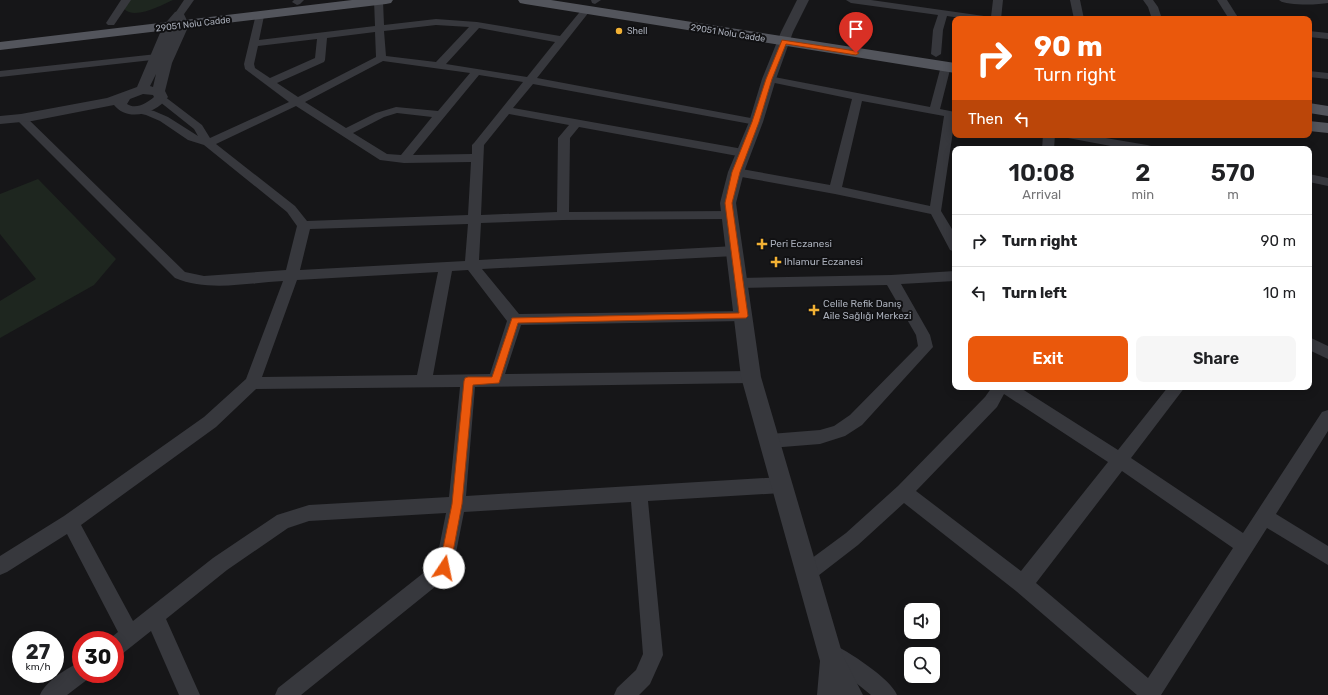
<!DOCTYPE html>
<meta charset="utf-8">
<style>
:root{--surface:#fff;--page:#f6f6f6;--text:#202124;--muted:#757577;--line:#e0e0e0;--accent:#ea580c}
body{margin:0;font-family:Rubik,sans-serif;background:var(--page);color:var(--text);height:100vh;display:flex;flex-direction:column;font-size:15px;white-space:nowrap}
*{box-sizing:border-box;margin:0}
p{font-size:13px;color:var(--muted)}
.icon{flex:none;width:22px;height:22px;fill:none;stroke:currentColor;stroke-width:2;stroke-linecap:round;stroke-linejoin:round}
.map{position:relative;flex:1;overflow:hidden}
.panel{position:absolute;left:952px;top:146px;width:360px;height:244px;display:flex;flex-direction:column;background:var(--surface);border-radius:8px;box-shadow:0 2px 10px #0003}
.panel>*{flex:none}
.banner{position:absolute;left:952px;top:16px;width:360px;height:122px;border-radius:8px;box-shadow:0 2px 10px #0003;background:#ea580c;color:#fff;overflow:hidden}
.buttons{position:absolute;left:904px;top:603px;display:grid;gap:8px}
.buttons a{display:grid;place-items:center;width:36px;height:36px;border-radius:8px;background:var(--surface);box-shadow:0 2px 10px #0003;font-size:20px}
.speed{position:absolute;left:12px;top:631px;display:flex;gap:8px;font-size:20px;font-weight:700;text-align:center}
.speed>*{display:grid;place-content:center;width:52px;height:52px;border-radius:50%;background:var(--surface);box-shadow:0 2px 10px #0003;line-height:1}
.speed small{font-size:10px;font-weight:400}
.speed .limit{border:6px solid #d22;background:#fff;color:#111}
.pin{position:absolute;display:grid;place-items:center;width:34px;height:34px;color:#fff;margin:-41px -17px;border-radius:50% 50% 50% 0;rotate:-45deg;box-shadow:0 0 4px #0007}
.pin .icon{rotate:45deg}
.me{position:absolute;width:44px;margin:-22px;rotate:11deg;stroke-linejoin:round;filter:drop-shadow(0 0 3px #0008)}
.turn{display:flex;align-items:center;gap:14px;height:84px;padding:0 16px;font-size:18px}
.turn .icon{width:52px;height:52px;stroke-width:2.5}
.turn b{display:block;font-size:28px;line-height:34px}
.then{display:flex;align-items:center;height:38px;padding:0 16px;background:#0003;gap:8px;font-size:15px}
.eta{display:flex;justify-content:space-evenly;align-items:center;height:68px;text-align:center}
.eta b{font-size:24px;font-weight:600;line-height:28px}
.button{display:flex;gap:8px;margin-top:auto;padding:8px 16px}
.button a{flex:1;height:46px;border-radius:8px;background:var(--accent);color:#fff;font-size:16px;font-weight:600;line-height:46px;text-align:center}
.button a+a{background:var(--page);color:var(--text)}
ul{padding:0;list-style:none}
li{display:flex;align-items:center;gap:12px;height:52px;padding:0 16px;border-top:1px solid var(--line)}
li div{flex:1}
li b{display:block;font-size:15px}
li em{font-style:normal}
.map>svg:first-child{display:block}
</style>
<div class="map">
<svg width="1328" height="695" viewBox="0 0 1328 695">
<rect width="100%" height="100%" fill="#161618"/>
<g fill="#1e261f">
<path d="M129,0H173C162,5 135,20 124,9Z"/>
<path d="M38,179L116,259L94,285L0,338V301L36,279L0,234V194Z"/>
</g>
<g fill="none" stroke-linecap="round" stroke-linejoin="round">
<g fill="#37383d" fill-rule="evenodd">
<path d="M121,0H131L114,25H108L106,23Z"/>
<path d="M184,0H194L182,17H176L174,15Z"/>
<path d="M294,0H304L300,4L297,5L292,2Z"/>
<path d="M374,0L383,1L384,25L436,19L477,22L560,36L583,8H589L591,10L589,12L537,78L756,119L762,122L756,125L533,84L513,108L743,149L747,150L749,153L747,156L743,157L579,127L570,138L569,212L730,211L735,212L736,215L735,218L730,219L563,220L481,223L479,260L735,246L740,248L742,251L740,254L735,256L482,269L519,314L743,311L748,312L750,316L748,320L743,321L521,325L505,374L751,371L756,373L759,377L756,381L751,383L475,387L466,496L782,477L788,480L791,485L788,490L782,493L648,501L663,655L650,684L639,695H614L617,688L636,670L643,654L631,502L464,512L453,568L451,574L301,695H275L278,688L436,563L446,513L309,521L288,528L227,570L166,619L200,695H179L151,631L122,654L115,657V640H108L118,632L67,534L7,572L0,575V556L64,516L204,417L246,379L283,281C248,283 208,292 175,278L15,118L17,116H25L185,272L204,276L286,270L297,226L287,212L204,145L188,140L160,121L146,115L133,112L131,110L137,107L154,111L168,117L198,136L194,129L155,98L160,95L164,96L202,125L210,138L289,102L245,69L244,64L256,14L259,13L264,16L259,40L375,26ZM436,25L469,27L436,62L386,56L384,31ZM479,28L555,42L527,77L446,64ZM375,32L376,57L298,97L277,83L324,62L325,60L327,38ZM317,39L315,58L270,78L255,68L254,64L258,46ZM383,61L470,73L438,111L396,107L376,113L346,128L305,102ZM479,75L523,82L474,143L472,145V154L413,155ZM296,106L380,160L404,163L471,162L468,215L307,221L295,206L216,144ZM397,113L432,117L401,155L387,154L353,133L384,117ZM509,114L569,125L558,138L557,212L481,215L484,145ZM468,224L465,261L300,270L310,229ZM468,270L507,321L490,374L433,375L452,271ZM438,272L417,375L262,377L297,280ZM460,387L449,497L309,505L277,515L213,558L133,621L81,525L216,427L256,389Z"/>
<path d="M591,0H601L595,4L592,3Z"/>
<path d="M846,0H871L991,17L993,0H1003L1001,19H968L947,16L943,30L941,54L936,57L931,54L933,30L938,15L851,3Z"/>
<path d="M1070,0H1080L1084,19H1074Z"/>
<path d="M1143,0H1153L1158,7L1162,19H1152L1148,7Z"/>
<path d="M1217,0H1227L1239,19H1229Z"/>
<path d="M1279,0H1328V3C1318,5 1286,6 1279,0Z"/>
<path d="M1309,31L1328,33V39L1309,37Z"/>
<path d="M157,54L162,57L161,59L0,77V71Z"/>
<path d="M946,63L951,66L940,109L955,112V118L941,211L955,234V252L950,250L931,214L835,194L736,176L732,175L730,172L732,169L736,168L830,185L852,99L765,81L764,79L765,77L769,76L930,107L941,66ZM862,101L944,116L930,206L842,187Z"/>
<path d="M1309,71L1328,73V79L1309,77Z"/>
<path d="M1043,135H1055L1054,149H1042Z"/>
<path d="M1062,135H1088L1147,145L1151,146L1153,149H1127L1068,138L1064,137Z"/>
<path d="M1309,174L1328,178V186L1309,182Z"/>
<path d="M955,271V281L901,284L930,335L933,347L862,425L845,436L820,444L770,448L764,446L762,441L764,436L770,434L820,430L834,426L850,415L918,346L916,335L887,285L739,288L734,287L732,283L734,279L739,278L891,275Z"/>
<path d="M1309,337L1328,346V359L1309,350Z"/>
<path d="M992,387H1019L1118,450L1168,387H1185L1131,458L1243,533L1322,412L1328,410V431L1276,514L1328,546V565L1267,528L1161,695H1137L1016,591L904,503L858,545L814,579L807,582L800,579L798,573L800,567L846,533L898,486L985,397ZM1004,394L1108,462L1021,571L916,491L997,407ZM1122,471L1233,548L1148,678L1036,583Z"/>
<path d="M830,643C847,650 891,679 897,695H871L845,674L823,660L820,653L823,646Z"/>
<path d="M81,662V674H90L88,679L67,695H40C45,682 68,667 81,662Z"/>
</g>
<g fill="#37383d" fill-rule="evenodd">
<path d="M797,0H809L793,32L776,79L763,122L744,172L736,203L761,377L843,656L863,695H817L820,661L741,377L720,203L728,172L749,122L762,79L781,32Z"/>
<path d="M179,11L183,12L189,25L172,63L165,91L168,97C157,113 128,123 114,105L32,121L0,124V116L21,114L107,98L137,87L163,26L175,12ZM156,74L153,87L150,86ZM143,94L153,95L154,97C147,103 136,110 127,104L130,99Z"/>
</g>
<g fill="#53555c" fill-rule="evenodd">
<path d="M352,0H393L391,3L386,4L0,50V42Z"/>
<path d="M518,0H551L955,63V73L525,4L520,3Z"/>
<path d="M1309,103L1328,106V116L1309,113Z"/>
<path d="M1309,121L1328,123V133L1309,131Z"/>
</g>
</g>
<path fill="#ea580c" stroke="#983908" d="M782,40L856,51L859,53L856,55L786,44L772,79L759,122L740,172L732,203L748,316L746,318L518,323L499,383L473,385L462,504L450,568L448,572L444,573L440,572L439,568L452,504L464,381L465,378L468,377H492L512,318L739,313L725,203L732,172L752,122L766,79Z"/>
<g fill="#f2b134" stroke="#111113" stroke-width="1.5">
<circle cx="619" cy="31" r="4"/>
<path d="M760 238h4v4h4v4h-4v4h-4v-4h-4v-4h4z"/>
<path d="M774 256h4v4h4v4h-4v4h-4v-4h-4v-4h4z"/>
<path d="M812 304h4v4h4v4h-4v4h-4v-4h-4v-4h4z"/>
</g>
<g text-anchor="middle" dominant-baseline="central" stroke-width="4" stroke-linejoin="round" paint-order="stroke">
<g font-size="9" fill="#a8adb8" stroke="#111113">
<text transform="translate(193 24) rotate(-7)">29051 Nolu Cadde</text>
<text transform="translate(728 33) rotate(9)">29051 Nolu Cadde</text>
</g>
<g font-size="9" fill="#a8adb8" stroke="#111113" text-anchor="start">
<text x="627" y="31">Shell</text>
</g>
<g font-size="10" fill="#a8adb8" stroke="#111113" text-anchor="start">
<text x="770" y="244">Peri Eczanesi</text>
<text x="784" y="262">Ihlamur Eczanesi</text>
<text x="823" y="304">Celile Refik Danış<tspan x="823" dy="12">Aile Sağlığı Merkezi</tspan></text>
</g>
</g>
</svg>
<div class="buttons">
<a><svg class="icon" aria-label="sound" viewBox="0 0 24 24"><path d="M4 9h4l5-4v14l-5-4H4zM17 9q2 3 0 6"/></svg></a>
<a><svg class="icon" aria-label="search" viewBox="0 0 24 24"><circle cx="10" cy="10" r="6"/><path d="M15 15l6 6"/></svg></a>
</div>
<div class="speed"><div>27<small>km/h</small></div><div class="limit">30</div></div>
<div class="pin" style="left:856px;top:53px;background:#d93025"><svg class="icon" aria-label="arrive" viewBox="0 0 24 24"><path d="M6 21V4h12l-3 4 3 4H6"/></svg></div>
<svg class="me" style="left:444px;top:568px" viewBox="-20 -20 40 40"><circle r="19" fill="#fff"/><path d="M0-13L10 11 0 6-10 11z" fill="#ea580c"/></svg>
<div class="banner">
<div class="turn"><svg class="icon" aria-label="right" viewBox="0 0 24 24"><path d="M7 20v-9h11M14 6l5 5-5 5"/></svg><div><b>90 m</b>Turn right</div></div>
<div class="then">Then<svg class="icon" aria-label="left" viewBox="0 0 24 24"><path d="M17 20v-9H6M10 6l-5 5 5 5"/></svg></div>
</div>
<section class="panel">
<div class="eta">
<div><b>10:08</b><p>Arrival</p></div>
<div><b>2</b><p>min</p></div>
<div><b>570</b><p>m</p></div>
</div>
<ul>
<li><svg class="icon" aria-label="right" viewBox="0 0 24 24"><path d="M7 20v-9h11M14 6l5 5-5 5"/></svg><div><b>Turn right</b></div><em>90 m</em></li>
<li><svg class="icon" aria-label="left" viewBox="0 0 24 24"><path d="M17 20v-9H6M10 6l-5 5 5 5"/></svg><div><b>Turn left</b></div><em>10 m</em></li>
</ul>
<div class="button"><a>Exit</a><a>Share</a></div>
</section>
</div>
